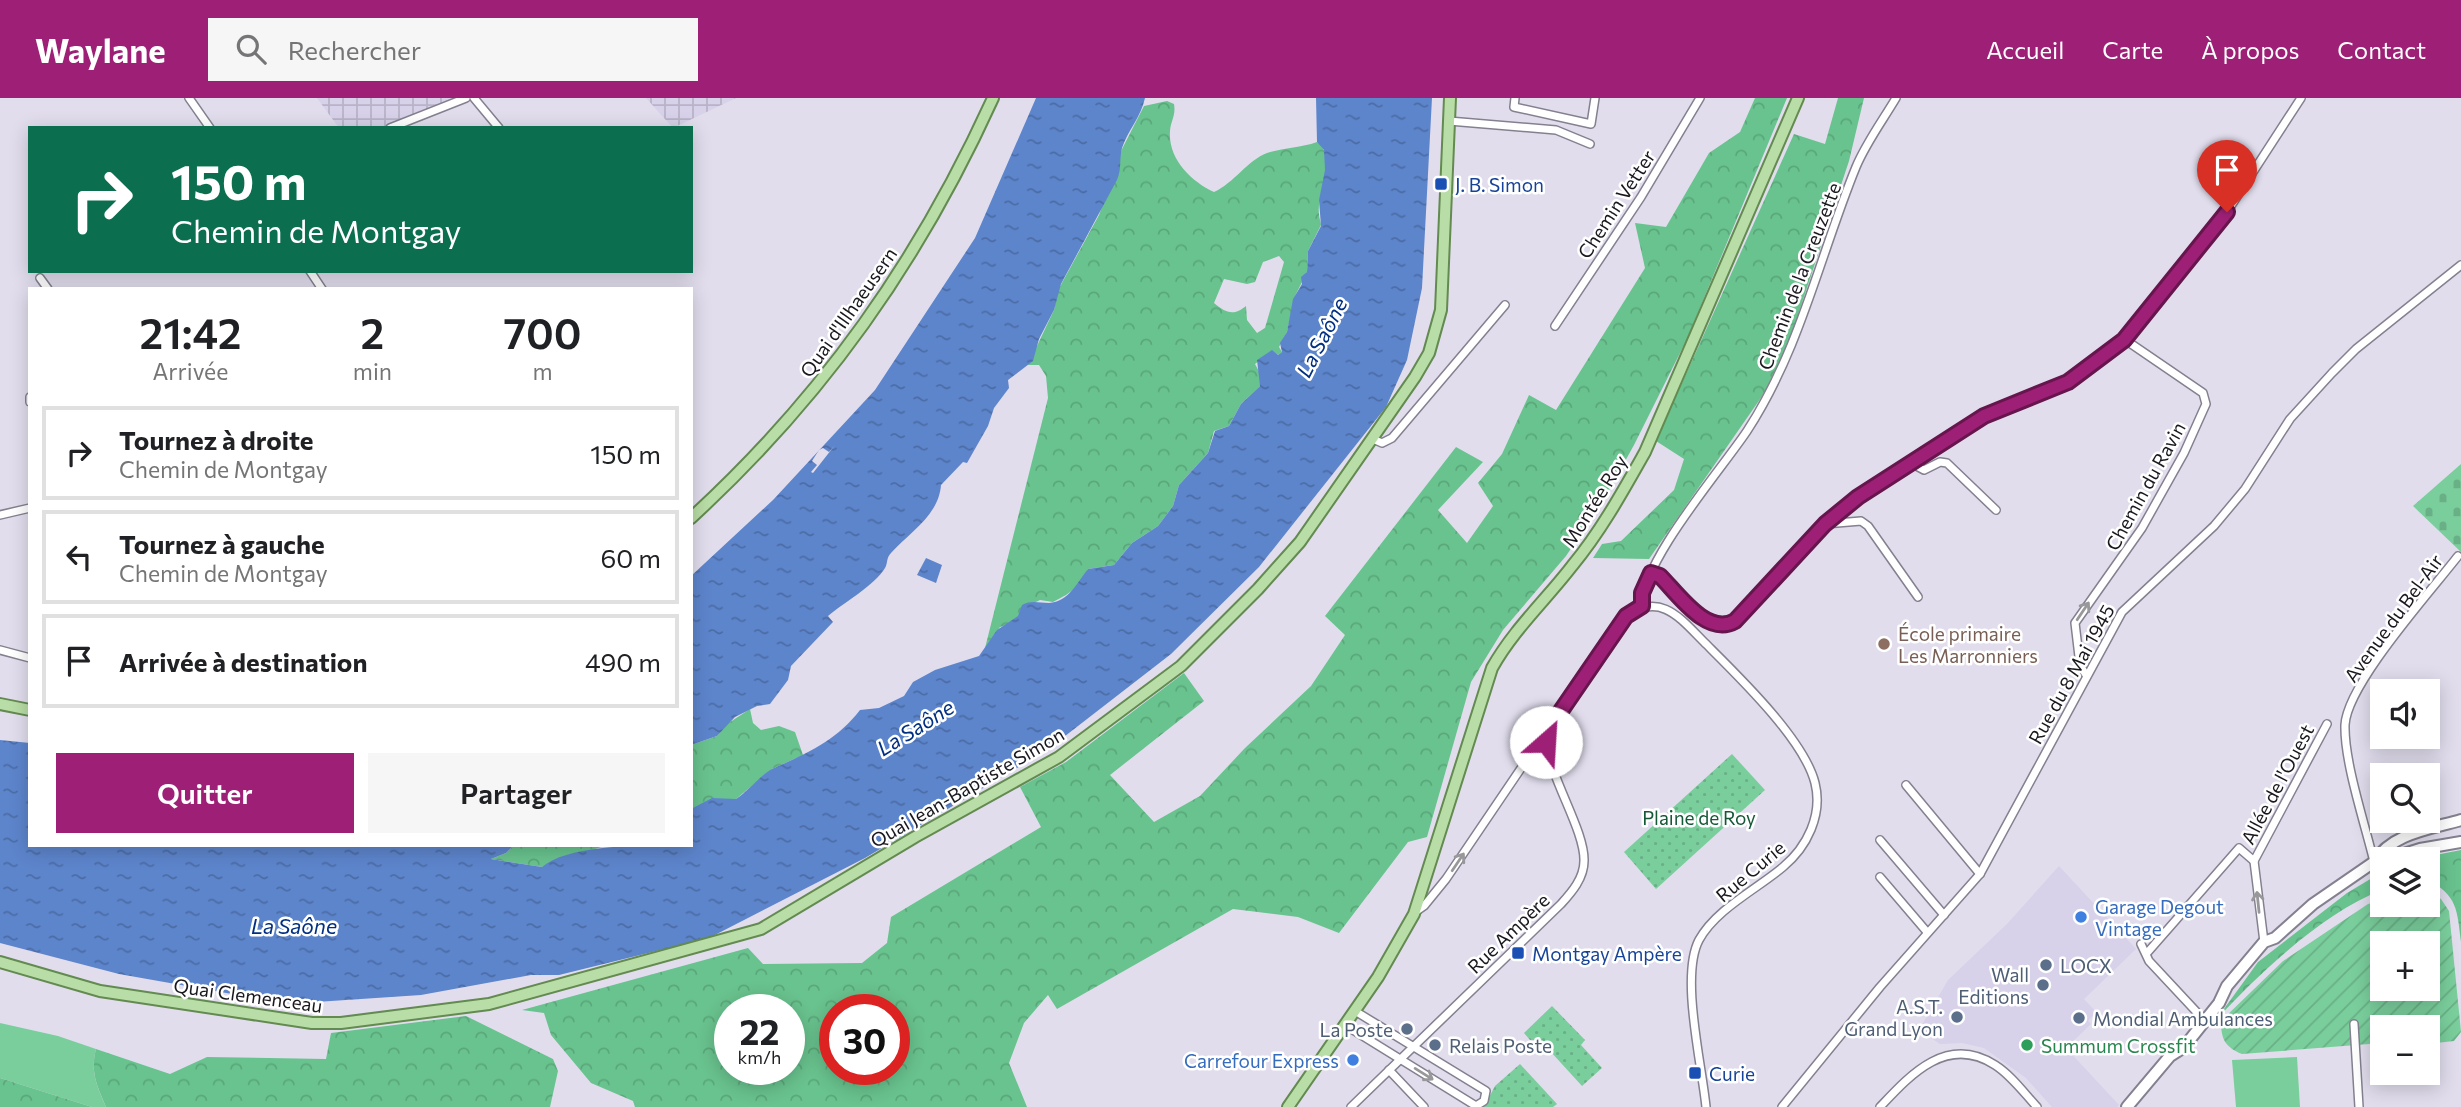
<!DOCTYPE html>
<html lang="fr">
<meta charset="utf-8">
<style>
:root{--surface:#fff;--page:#f6f6f6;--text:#202124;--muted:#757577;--line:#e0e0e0;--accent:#9d2076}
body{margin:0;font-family:Commissioner,sans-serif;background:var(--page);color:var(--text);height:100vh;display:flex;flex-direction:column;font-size:26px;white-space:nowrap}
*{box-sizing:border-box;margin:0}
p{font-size:23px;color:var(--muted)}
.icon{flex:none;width:38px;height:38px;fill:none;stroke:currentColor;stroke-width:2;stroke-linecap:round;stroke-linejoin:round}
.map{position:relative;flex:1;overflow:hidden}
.details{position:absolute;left:28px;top:189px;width:665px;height:560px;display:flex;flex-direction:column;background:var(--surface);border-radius:0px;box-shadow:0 4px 18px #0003}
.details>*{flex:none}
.hud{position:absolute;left:28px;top:28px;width:665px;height:147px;border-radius:0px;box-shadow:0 4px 18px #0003;background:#0b6e4f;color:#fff;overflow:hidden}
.tools{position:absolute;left:2370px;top:581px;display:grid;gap:14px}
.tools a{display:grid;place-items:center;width:70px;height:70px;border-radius:0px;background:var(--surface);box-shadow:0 4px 18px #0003;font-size:35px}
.speed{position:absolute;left:714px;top:896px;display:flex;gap:14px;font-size:35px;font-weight:700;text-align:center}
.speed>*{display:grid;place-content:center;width:91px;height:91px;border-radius:50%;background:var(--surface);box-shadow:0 4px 18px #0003;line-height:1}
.speed small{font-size:18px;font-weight:400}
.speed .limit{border:10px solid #d22;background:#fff;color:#111}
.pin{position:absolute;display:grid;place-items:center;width:60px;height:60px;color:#fff;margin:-72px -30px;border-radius:50% 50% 50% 0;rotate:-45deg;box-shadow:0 0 7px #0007}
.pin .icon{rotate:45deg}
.me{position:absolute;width:77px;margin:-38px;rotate:26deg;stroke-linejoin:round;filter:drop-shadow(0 0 5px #0008)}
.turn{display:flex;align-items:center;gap:24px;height:147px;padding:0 28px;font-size:32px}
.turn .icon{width:91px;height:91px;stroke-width:2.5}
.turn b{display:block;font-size:49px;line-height:60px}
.eta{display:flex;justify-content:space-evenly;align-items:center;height:119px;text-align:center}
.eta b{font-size:42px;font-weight:600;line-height:49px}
.primary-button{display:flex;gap:14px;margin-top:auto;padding:14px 28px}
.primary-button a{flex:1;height:80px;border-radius:0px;background:var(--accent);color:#fff;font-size:28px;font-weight:600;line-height:80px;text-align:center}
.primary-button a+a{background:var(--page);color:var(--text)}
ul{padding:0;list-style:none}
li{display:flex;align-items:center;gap:21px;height:94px;margin:0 14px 10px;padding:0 14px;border:4px solid var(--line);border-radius:0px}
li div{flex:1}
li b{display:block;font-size:26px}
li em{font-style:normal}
header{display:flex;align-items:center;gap:42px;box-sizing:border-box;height:98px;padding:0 35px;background:var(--accent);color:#fff}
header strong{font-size:33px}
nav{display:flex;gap:38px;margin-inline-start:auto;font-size:24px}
.search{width:490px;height:63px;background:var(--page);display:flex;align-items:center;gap:18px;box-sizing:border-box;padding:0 24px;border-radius:0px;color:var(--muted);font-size:26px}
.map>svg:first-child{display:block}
</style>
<header>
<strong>Waylane</strong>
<div class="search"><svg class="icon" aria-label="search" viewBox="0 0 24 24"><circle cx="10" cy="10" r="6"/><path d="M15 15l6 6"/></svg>Rechercher</div>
<nav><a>Accueil</a><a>Carte</a><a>À propos</a><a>Contact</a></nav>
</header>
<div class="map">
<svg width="2461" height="1009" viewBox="0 0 2461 1009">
<defs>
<pattern id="industrial-grid" width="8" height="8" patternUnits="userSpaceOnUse" patternTransform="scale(1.75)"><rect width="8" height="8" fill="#d7d1e9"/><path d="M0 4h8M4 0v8" fill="none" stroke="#b8b3c7"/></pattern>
<pattern id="forest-crowns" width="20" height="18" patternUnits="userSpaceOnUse" patternTransform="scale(1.75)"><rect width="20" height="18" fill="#69c38e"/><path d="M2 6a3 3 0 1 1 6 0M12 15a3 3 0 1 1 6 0" fill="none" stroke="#5aa77a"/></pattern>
<pattern id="cemetery-stones" width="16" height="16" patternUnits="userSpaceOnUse" patternTransform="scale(1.75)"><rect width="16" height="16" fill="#7ace9c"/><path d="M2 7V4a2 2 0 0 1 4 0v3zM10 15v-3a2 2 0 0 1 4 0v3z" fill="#69b086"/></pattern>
<pattern id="park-dots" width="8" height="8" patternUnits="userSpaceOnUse" patternTransform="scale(1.75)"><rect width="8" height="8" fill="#7ace9c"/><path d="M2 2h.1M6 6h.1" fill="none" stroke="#69b086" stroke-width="1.8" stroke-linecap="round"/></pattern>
<pattern id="garden-furrows" width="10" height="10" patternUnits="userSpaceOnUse" patternTransform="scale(1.75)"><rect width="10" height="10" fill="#7ace9c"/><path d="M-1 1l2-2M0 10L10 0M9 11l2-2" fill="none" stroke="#69b086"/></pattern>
<pattern id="water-ripples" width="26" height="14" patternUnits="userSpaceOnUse" patternTransform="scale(1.75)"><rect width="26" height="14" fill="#5d85cc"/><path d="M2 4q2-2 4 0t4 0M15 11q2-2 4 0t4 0" fill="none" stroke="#4c6ca5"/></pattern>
</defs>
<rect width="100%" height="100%" fill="#e1dded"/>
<path fill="#d7d1e9" d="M2059,768L2136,851L2084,901L2096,914L2088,923L2091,926L2066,950L2119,1007L2117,1009H2052L2026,980L1984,950L1962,945L1940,946L1919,932L1948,882L2007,826Z"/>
<g fill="url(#industrial-grid)">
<path d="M317,0H472L400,30H339Z"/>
<path d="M646,0H736L673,30Z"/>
</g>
<g fill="#7ace9c">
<path d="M0,925L58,938L96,951C90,974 97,988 106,1009H92L0,980Z"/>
<path d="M2297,959L2300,1009H2236L2232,962Z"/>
</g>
<g fill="url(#forest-crowns)" fill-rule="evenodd">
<path d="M1755,0H1787L1687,241L1634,347L1603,403L1566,458L1503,532L1471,584L1427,739L1408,744L1339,835L1298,819L1233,811L1057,911L1048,897L1024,925L1009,965L1027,1009H635L633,1003L591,985L551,937L544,915L522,912L748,850L763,866L862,865L887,845L891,819L1041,729L1020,689L1066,664L1184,575L1204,603L1110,677L1154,724L1200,698L1245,650L1311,588L1345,537L1325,518L1456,349L1483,364L1438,412L1467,445L1493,408L1478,385L1502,356L1529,297L1556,312L1645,170L1635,125L1666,129L1709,55L1740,34ZM730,912H789V971H730ZM835,912H894V971H835Z"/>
<path d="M1838,0H1864L1849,63L1790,241L1765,294L1649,461L1593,460L1602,446L1621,443L1674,392L1684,361L1656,343L1794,36L1825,46Z"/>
<path d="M1167,3L1174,6C1176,18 1171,22 1170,33C1168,61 1191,83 1214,94C1234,85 1248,62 1267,55C1283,50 1300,50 1317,44C1338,58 1316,96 1319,116C1319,120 1321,124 1321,127L1308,153L1307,174L1295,198L1287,234L1279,249L1282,254L1278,257L1272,253L1255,266L1261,277L1260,288L1241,306L1229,328L1214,333L1208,355L1179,387L1173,408L1158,428L1132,445L1114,467L1088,471L1077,489L1066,497L1053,504L1040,502L1034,505L1010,526L1000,529L985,550L1048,300L1046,278L1039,267H1028L1054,212L1057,194L1099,117L1122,51L1144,8ZM1279,158L1284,164L1265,230L1257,235L1247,222L1246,208C1233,219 1225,214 1214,205L1224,181L1247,186L1255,184L1263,164Z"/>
<path d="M750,611L753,625L761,632L779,628L795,634L803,657L772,671L736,701L691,711V647L717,638L727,626Z"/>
<path d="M514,747H607L542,769L491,761L506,755Z"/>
<path d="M2461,752V844C2457,812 2458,798 2427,781V761H2415Z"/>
<path d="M2382,774V792C2324,814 2258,876 2216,922L2258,864L2347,795Z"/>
<path d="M466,918L553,961L558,973L550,1009H106C97,988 90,974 96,951L170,976L207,959L326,961L331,935Z"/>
<path d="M0,980L92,1009H0Z"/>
</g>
<path fill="url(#cemetery-stones)" d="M2461,366V454L2413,408Z"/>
<g fill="url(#park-dots)">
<path d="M1732,656L1765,692L1656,791L1624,754Z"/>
<path d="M1552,908L1585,942L1581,947L1602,970L1582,988L1540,942H1530L1524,935Z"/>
<path d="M1520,966L1557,1006L1553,1009H1484L1495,988Z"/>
</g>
<path fill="url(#garden-furrows)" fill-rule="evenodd" d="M2427,793L2441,801L2449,813L2461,934L2454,943L2427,946V929H2382V945L2242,956C2225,949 2221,941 2221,923L2283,863L2368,806L2382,802V807H2427ZM2382,845H2427V891H2382Z"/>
<g fill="url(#water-ripples)">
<path d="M1036,0H1145C1141,19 1128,32 1122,50C1119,62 1122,70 1117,82L1061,186L1054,212L1039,241L1033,263L1008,282L1009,290L994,310L988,328L967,365L963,364L941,387C939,417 910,434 891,455C886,460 888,465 885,470C875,487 842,506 828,518L833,524L791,568L788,582L770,606L757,608L735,619L717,638L691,647V478L773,402L875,292L975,140Z"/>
<path d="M1316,0H1432L1422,190L1407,262L1386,309L1259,469L1171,556L1047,652L865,760L709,840L559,877H531L421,897L301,905L277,904L119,876L0,845V642L30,645V747H514L506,755L491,761L542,769C569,745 655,747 691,747V711L712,700L736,701C749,693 761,676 774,670C808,655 837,642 860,612L879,610L904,598L913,584L935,572L979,558L997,532L1018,518L1022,507C1031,502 1039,505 1049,505C1069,504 1077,484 1088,471L1114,467L1132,445L1158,428L1173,408L1179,387L1208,355L1215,333L1229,328L1241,306L1260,288L1257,262L1272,252L1278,257L1282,254L1280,245L1287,234L1293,201L1302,186L1301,179L1307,174L1308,153L1321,128L1319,102L1325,72L1324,52L1317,44Z"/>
<path d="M926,460L942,467L936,485L917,477Z"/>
</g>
<path fill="#e1dded" d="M835,347L813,375L811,374L817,367L812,363L819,352L823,350L829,354Z"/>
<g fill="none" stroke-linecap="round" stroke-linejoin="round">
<g stroke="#84808f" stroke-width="10">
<g id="street">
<path d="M189,0L210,30"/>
<path d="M474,0L499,30"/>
<path d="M1515,0L1514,9L1591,26L1595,0"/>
<path d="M1449,23L1556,32L1590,46"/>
<path d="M390,30L466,0"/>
<path d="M310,173L322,191"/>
<path d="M40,180L48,191"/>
<path d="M1555,228L1641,99L1700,0"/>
<path d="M30,299V304"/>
<path d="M1373,341L1382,345L1392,340L1505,207"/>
<path d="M1911,365L1924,372L1940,364L1947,365L1996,412"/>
<path d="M0,417L30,410"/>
<path d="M1825,426L1861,423L1868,428L1918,499"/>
<path d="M1651,475L1660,478C1679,496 1707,539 1735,523L1825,426L1858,399L1984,318L2068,284L2124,241L2227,114L2301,0"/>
<path d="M1642,508C1641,464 1721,372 1747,333C1800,252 1820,157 1856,69C1866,45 1883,22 1896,0"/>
<path d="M0,552L30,560"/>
<path d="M2086,577L2080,567L2075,525L2142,430L2184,355L2206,306L2203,295L2124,241"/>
<path d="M1906,687L1980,776"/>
<path d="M1880,742L1944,817"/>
<path d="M2374,764C2365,726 2344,664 2345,627C2347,586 2431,493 2458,458"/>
<path d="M1880,779L1927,834"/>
<path d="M1414,815L1424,808L1446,781L1530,657L1546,644L1554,623L1626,518C1661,494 1680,520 1704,544C1737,577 1804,641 1815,685C1823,717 1807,749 1783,769C1757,791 1716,811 1699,842C1680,878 1702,967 1706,1009"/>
<path d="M2264,844L2254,763L2327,626"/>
<path d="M2141,846L2149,863L2205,923"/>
<path d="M2147,855L2239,750L2254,763"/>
<path d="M2354,926L2359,1009"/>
<path d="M1345,927L1476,1008L1484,1003L1486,993L1355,913"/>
<path d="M1389,972L1424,1009"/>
<path d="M1351,1009L1561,806C1572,794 1584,780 1584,763C1585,733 1551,682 1546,644"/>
<path d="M1782,1009L1880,889L1980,776L2122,514L2214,428L2245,391L2290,321L2332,275L2356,251L2461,167"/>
<path d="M1880,1009C1910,977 1947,936 1995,967C2011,977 2024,995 2037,1009"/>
</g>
</g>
<g stroke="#84808f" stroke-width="14">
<g id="secondary">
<path d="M2388,761L2420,751L2461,744"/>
<path d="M2374,764C2392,735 2430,731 2461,722"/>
<path d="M2127,1009L2170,958L2184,949L2219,905L2227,888L2264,844L2275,840L2313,806L2374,764L2382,762"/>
</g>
</g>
<g stroke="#638a50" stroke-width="14">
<g id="primary">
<path d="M691,420C823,299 919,163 993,0"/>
<path d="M0,606L30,612"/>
<path d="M0,864L100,893L312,925H341L489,906L761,831L915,739L1059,659L1181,568L1258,491L1300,444L1415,279L1429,255L1441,212L1450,0"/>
<path d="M1288,1009L1378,879L1414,816L1492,570C1514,531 1545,503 1572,468C1601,433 1623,393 1645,354L1798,0"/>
</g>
</g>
<use href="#street" stroke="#fff" stroke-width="7"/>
<use href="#secondary" stroke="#fff" stroke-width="10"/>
<use href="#primary" stroke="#b9dda6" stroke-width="10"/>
</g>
<defs><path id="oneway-shaft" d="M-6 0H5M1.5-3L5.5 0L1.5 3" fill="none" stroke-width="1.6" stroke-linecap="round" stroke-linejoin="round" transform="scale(1.75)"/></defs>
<g stroke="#98979a">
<use href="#oneway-shaft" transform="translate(2083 513) rotate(-56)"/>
<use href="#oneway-shaft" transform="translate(1458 764) rotate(-56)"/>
<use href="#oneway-shaft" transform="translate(2258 804) rotate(-96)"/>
<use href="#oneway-shaft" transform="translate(1424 976) rotate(32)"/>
</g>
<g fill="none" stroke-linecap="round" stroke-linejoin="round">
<g stroke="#66154d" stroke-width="18">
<path id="route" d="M1546,644L1554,623L1626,518L1642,508V495L1651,475L1660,478C1678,496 1707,539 1735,523L1825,426L1858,399L1984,318L2068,284L2124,242L2227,114"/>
</g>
<use href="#route" stroke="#9d2076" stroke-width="12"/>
</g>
<g fill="#1a4fb4" stroke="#fff" stroke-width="2.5">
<rect x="1434" y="79" width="14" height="14" rx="3.5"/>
<rect x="1511" y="848" width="14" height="14" rx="3.5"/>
<rect x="1688" y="968" width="14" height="14" rx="3.5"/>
</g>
<circle fill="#8d6e63" stroke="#fff" stroke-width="2.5" cx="1884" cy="546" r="7"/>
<g fill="#3f7fe0" stroke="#fff" stroke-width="2.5">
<circle cx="2081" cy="819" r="7"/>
<circle cx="1353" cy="962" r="7"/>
</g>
<g fill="#5c6f8a" stroke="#fff" stroke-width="2.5">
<circle cx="2046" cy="867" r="7"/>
<circle cx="2043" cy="887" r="7"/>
<circle cx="1957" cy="919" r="7"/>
<circle cx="2079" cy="920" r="7"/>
<circle cx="1407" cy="931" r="7"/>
<circle cx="1435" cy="947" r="7"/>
</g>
<circle fill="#2e9e5b" stroke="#fff" stroke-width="2.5" cx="2027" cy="947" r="7"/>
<g text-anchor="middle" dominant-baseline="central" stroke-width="5" stroke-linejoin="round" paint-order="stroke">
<g font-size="19" fill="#164399" stroke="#fff" text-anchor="start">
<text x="1455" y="86">J. B. Simon</text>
<text x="1532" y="855">Montgay Ampère</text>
<text x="1709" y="975">Curie</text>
</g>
<g font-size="19" fill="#19181e" stroke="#fff">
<text transform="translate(1616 106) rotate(-57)">Chemin Vetter</text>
<text transform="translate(1799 178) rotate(-69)">Chemin de la Creuzette</text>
<text transform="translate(848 214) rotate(-55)">Quai d'Illhaeusern</text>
<text transform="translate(2145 388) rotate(-61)">Chemin du Ravin</text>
<text transform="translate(1594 403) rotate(-58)">Montée Roy</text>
<text transform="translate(2393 520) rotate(-54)">Avenue du Bel-Air</text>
<text transform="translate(2071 576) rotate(-61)">Rue du 8 Mai 1945</text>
<text transform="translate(2277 686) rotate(-62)">Allée de l'Ouest</text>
<text transform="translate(967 689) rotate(-30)">Quai Jean-Baptiste Simon</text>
<text transform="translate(1750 773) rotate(-40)">Rue Curie</text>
<text transform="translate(1508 835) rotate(-44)">Rue Ampère</text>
<text transform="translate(248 897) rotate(8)">Quai Clemenceau</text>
</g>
<g font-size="19" fill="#785e54" stroke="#fff" text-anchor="start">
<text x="1898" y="535">École primaire<tspan x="1898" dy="22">Les Marronniers</tspan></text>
</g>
<g font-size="19" fill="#145836" stroke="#fff">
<text x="1699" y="719">Plaine de Roy</text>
</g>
<g font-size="19" fill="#366cbe" stroke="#fff" text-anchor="start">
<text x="2095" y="808">Garage Degout<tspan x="2095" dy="22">Vintage</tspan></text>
<text x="1339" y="962" text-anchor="end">Carrefour Express</text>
</g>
<g font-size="19" fill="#4e5e75" stroke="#fff" text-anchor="start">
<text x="2060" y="867">LOCX</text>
<text x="2029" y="876" text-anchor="end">Wall<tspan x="2029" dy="22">Editions</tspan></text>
<text x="1943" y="908" text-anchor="end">A.S.T.<tspan x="1943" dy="22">Grand Lyon</tspan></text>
<text x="2093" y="920">Mondial Ambulances</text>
<text x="1393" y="931" text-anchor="end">La Poste</text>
<text x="1449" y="947">Relais Poste</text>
</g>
<g font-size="19" fill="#27864d" stroke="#fff" text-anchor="start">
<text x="2041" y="947">Summum Crossfit</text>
</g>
<g font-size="21" font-style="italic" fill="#012f81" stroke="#fff">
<text transform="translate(1321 239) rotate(-63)">La Saône</text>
<text transform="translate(915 629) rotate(-32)">La Saône</text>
<text x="294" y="827">La Saône</text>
</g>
</g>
</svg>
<div class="tools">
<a><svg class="icon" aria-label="sound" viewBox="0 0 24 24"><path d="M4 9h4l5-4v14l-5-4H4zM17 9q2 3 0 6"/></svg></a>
<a><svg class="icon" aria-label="search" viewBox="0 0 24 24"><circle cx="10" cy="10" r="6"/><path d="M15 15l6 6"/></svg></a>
<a><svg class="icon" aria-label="layers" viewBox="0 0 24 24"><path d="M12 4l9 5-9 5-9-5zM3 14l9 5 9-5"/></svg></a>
<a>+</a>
<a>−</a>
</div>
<div class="speed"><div>22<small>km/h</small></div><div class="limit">30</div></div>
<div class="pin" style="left:2227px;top:114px;background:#d93025"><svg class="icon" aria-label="arrive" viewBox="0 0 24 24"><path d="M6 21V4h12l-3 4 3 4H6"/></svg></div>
<svg class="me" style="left:1546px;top:644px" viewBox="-20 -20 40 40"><circle r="19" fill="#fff"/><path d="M0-13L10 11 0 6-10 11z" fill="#9d2076"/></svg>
<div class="hud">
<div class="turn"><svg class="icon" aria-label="right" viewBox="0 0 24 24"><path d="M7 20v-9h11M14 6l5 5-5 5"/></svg><div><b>150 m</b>Chemin de Montgay</div></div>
</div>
<section class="details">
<div class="eta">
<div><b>21:42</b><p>Arrivée</p></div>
<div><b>2</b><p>min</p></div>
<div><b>700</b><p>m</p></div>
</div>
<ul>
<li><svg class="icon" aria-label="right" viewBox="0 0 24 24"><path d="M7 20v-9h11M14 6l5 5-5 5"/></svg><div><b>Tournez à droite</b><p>Chemin de Montgay</p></div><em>150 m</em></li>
<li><svg class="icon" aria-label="left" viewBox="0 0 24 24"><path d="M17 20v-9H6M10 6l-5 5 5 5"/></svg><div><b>Tournez à gauche</b><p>Chemin de Montgay</p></div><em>60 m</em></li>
<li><svg class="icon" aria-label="arrive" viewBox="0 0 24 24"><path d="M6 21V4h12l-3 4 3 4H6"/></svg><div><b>Arrivée à destination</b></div><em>490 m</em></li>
</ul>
<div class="primary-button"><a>Quitter</a><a>Partager</a></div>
</section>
</div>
